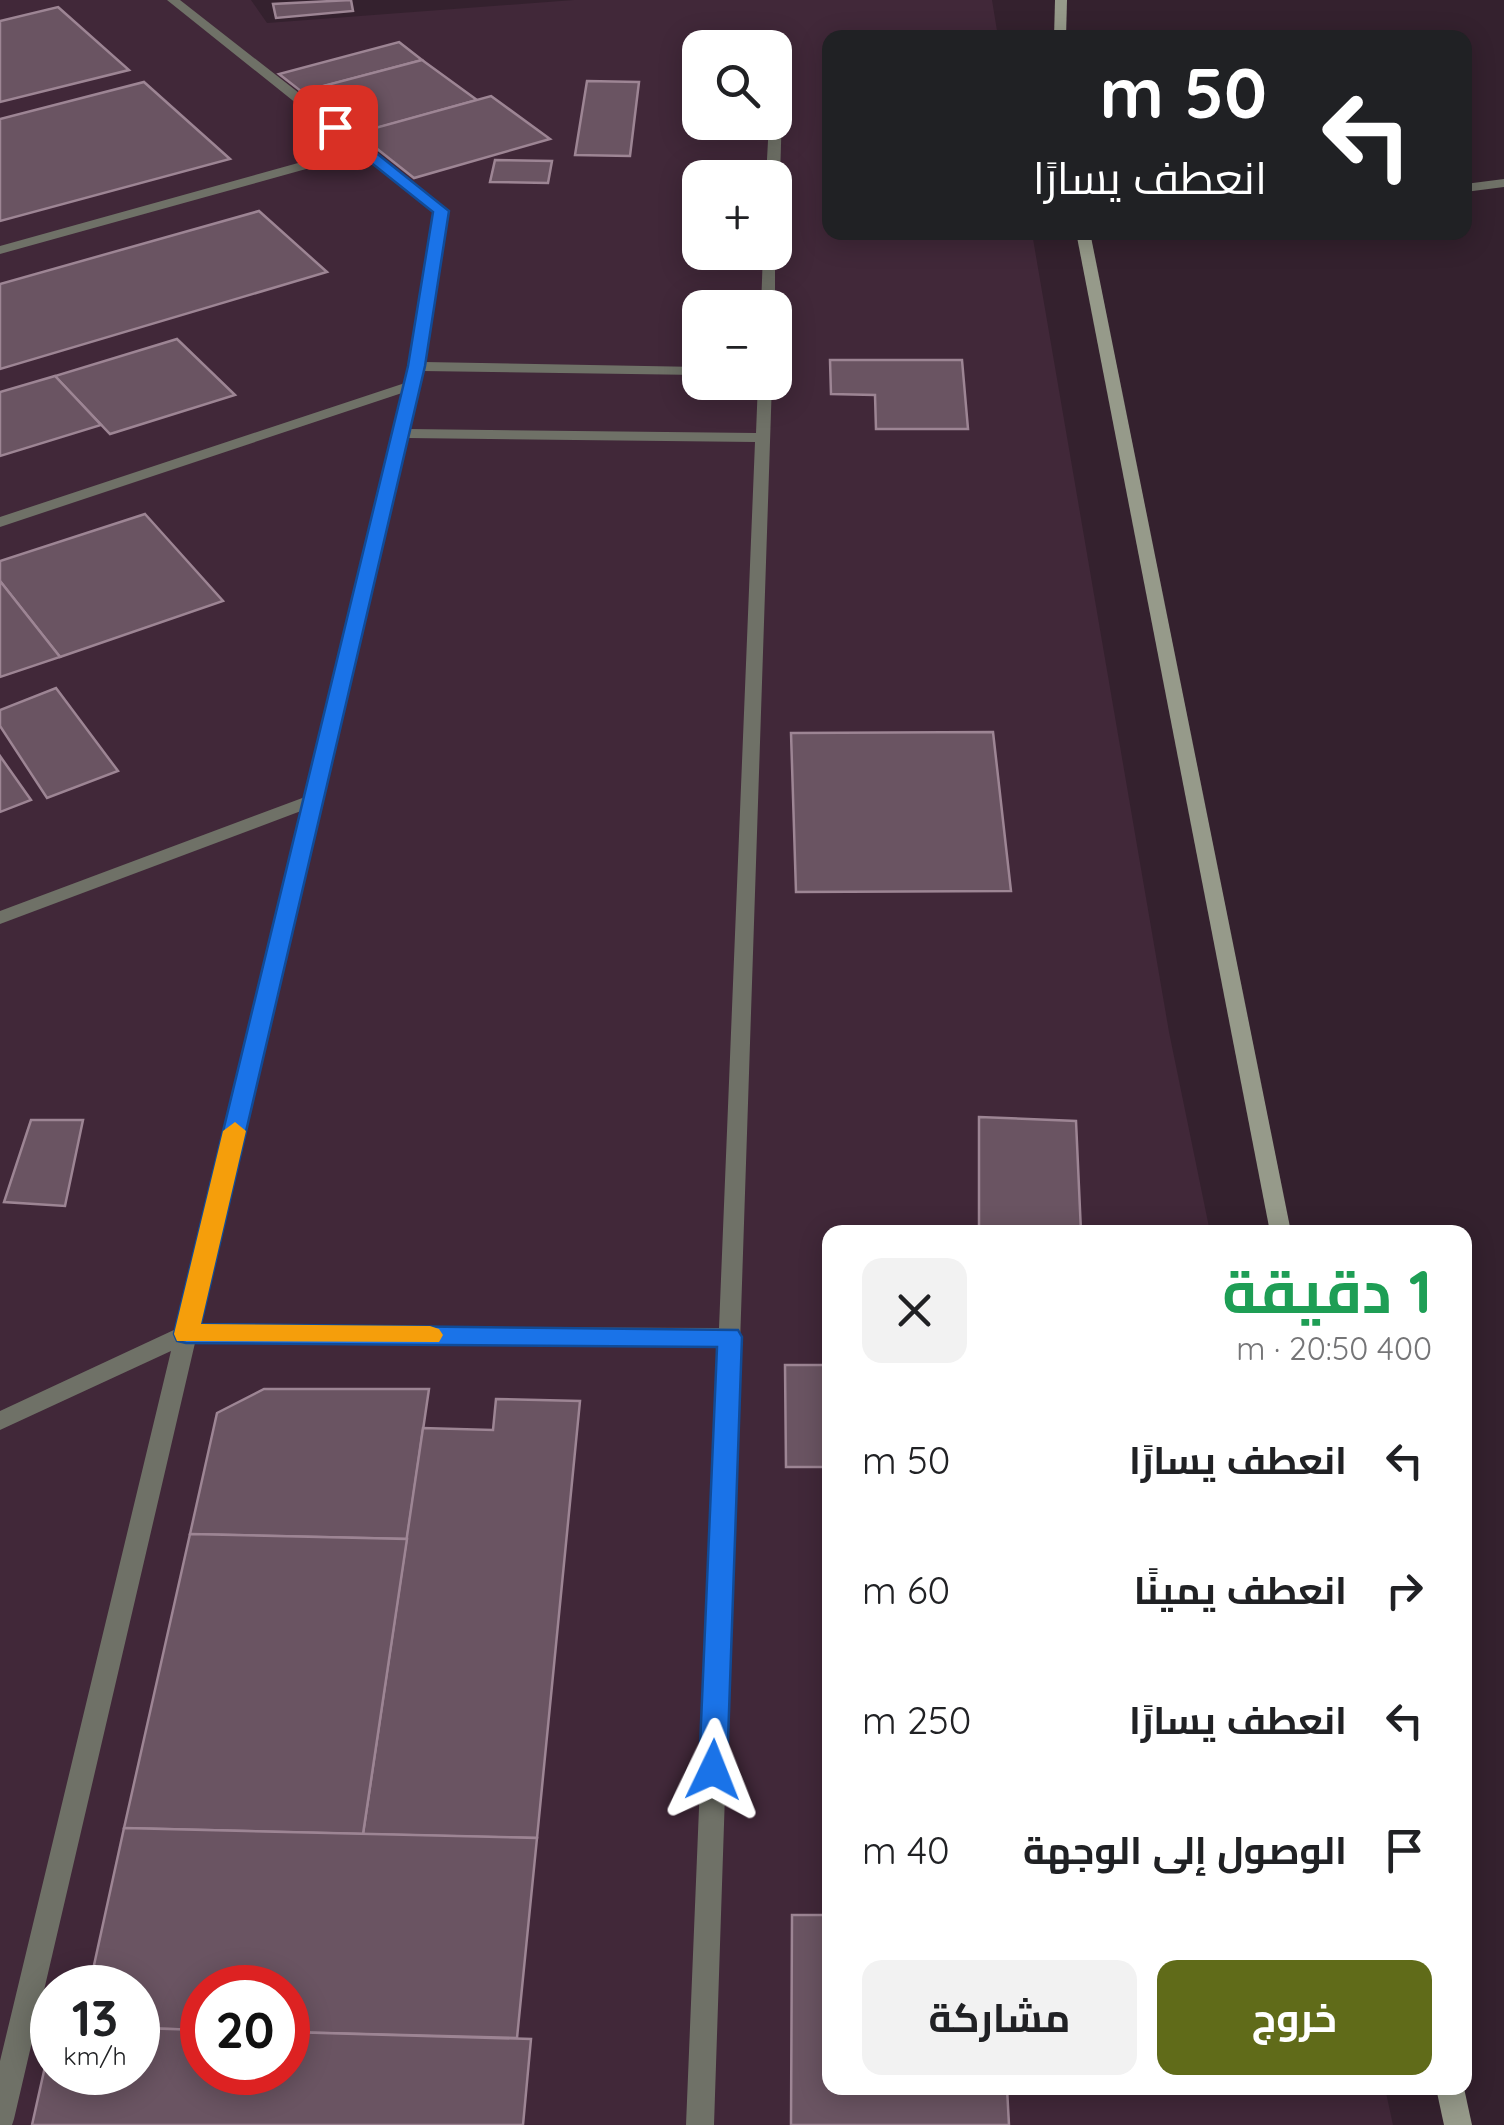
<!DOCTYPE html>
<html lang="ar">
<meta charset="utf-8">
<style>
:root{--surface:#fff;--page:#f2f2f2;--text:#202124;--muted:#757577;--accent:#606b19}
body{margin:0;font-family:Quicksand,Cairo,sans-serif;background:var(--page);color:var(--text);direction:rtl;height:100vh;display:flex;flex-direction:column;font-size:38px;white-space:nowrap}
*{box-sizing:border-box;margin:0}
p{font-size:32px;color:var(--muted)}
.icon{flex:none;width:55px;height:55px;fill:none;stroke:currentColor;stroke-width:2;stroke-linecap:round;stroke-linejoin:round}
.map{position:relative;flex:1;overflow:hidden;direction:ltr}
.side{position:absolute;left:822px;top:1225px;width:650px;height:870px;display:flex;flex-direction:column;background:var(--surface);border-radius:20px;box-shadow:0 5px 25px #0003;direction:rtl}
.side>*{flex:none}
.banner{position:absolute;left:822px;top:30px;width:650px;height:210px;border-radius:20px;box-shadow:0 5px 25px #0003;direction:rtl;background:#202124;color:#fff;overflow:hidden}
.tools{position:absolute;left:682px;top:30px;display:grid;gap:20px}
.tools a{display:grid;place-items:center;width:110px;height:110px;border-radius:20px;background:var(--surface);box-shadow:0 5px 25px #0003;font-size:50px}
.speed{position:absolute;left:30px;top:1965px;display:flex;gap:20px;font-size:50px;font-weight:700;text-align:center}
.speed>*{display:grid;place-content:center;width:130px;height:130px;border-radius:50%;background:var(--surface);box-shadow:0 5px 25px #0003;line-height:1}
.speed small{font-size:25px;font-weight:400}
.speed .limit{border:15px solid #d22;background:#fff;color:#111}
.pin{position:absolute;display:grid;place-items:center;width:85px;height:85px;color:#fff;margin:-42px;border-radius:20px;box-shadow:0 5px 15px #0006}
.me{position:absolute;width:110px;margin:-55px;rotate:2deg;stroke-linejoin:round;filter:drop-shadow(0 0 8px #0008)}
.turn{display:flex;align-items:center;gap:35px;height:210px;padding:0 40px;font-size:45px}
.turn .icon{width:130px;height:130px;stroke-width:2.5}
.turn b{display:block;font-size:70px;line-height:85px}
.round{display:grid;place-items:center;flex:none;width:105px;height:105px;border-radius:20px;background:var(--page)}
.summary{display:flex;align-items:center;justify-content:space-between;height:170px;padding:0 40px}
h1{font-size:60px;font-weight:700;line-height:75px;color:#1e9e55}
.action{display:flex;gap:20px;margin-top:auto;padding:20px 40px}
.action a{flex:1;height:115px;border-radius:20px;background:var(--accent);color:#fff;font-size:40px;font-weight:700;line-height:115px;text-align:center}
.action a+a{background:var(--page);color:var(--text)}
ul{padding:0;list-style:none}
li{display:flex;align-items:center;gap:30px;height:130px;padding:0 40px}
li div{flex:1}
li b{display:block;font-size:38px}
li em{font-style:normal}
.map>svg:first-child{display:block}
</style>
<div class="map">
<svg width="1504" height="2125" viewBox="0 0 1504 2125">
<rect width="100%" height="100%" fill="#34212e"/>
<path fill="#412839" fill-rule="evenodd" d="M0,0H251L267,23L574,0H992L998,37L830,38V232L1032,233L1169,1032L1210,1232H830V2088H1385L1393,2125H0ZM700,48H775V122H700ZM700,178H775V252H700ZM700,308H775V382H700ZM52,1988H138V2072H52ZM202,1988H288V2072H202Z"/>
<g fill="#6a5462" stroke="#9d8594" stroke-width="2.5">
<path d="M351,0L353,11L276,18L273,4Z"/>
<path d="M58,7L129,70L0,102V21Z"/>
<path d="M399,42L422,60L302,92L279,74Z"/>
<path d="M422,60L477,100L377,128L323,86Z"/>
<path d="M587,81L639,82L630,156L575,155Z"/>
<path d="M144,82L230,159L0,221V119Z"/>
<path d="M491,96L550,139L414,178L357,133Z"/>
<path d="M827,98H830V197H825Z"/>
<path d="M495,160L552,161L548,183L490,182Z"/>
<path d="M259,211L327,272L0,369V284Z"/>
<path d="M177,339L235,395L110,434L55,376Z"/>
<path d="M830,360H962L968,429H876L875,395L831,394Z"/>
<path d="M55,376L101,425L0,456V392Z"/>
<path d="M145,514L223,601L60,657L0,581V561Z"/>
<path d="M0,581L60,657L0,677Z"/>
<path d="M56,688L118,771L47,798L0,726V710Z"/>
<path d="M993,732L1011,891L796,892L791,733Z"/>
<path d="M0,756L31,800L0,812Z"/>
<path d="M979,1117L1076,1121L1081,1232H979Z"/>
<path d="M31,1120H83L65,1206L4,1202Z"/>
<path d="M785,1365H830V1467H786Z"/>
<path d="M264,1389H429L407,1539L190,1534L217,1413Z"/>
<path d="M496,1399L580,1401L537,1838L363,1834L423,1428L493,1430Z"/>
<path d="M190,1534L407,1539L363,1834L124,1828Z"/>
<path d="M124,1828L537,1838L517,2038L288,2032V1988H202V2030L138,2028V1988H89Z"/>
<path d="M792,1915H830V2088H1007L1009,2125H791Z"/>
<path d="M138,2028L202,2030V2072H288V2032L531,2039L523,2125H32L52,2035V2072H138Z"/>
</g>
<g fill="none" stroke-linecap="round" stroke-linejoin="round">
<g fill="#6f7167" fill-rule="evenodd">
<path d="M167,0H180L446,208L424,362L700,367V375L422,371L409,429L756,433L758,382H772L714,2125H686L718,1345L195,1343L14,2119L12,2125H0V2061L171,1351L0,1430V1411L176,1329L301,811L0,924V911L305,797L402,393L0,527V517L405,383L434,212L360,154L0,254V246L352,148ZM407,438L755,442L719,1328L199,1326Z"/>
<path d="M778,41L784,45L780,178L775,181V178H766L769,122H775V48L772,45Z"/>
<path d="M775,249V308H761L763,252H775Z"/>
</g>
<path fill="#6f7167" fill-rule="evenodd" d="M1504,179V187L1465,192V184Z"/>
<g fill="#969a8a" fill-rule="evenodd">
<path d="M1055,0H1067L1066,38H1054Z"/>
<path d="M1076,232H1090L1291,1232H1270Z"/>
<path d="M1436,2088H1464L1472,2125H1444Z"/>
</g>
</g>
<path fill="#1a73e8" stroke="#114b97" stroke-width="2.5" d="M330,124H340L449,211L425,366L201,1324L738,1330L742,1337L727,1770L723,1780L713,1783L703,1780L699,1770L717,1347L186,1343L177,1341L174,1334L408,366L433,212L330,130Z"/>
<path fill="#f59e0b" d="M235,1122L246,1131L201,1324L430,1326L439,1329L443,1335L439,1342L177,1341L174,1334L223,1131Z"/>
</svg>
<div class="tools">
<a><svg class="icon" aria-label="search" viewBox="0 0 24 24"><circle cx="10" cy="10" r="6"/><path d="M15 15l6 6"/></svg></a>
<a>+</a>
<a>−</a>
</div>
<div class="speed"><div>13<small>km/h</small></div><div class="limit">20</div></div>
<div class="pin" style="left:335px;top:127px;background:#d93025"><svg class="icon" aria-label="arrive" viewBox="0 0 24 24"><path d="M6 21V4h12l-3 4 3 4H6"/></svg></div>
<svg class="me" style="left:713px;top:1770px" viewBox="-20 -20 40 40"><path d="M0-17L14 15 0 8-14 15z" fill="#1a73e8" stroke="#fff" stroke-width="4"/></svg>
<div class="banner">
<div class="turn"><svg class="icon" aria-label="left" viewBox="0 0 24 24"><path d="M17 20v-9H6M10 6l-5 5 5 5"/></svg><div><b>50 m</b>انعطف يسارًا</div></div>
</div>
<section class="side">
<div class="summary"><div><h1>1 دقيقة</h1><p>400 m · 20:50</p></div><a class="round"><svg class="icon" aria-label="close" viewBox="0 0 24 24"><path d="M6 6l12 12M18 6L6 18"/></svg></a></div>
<ul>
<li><svg class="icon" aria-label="left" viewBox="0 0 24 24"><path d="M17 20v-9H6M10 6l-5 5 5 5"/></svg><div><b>انعطف يسارًا</b></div><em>50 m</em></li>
<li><svg class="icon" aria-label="right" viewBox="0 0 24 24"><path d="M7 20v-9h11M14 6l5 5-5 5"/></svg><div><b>انعطف يمينًا</b></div><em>60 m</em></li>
<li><svg class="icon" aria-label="left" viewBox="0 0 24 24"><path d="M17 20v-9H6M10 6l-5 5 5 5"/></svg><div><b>انعطف يسارًا</b></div><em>250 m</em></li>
<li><svg class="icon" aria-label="arrive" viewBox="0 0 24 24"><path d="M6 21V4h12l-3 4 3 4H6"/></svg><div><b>الوصول إلى الوجهة</b></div><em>40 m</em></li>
</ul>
<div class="action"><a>خروج</a><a>مشاركة</a></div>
</section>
</div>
